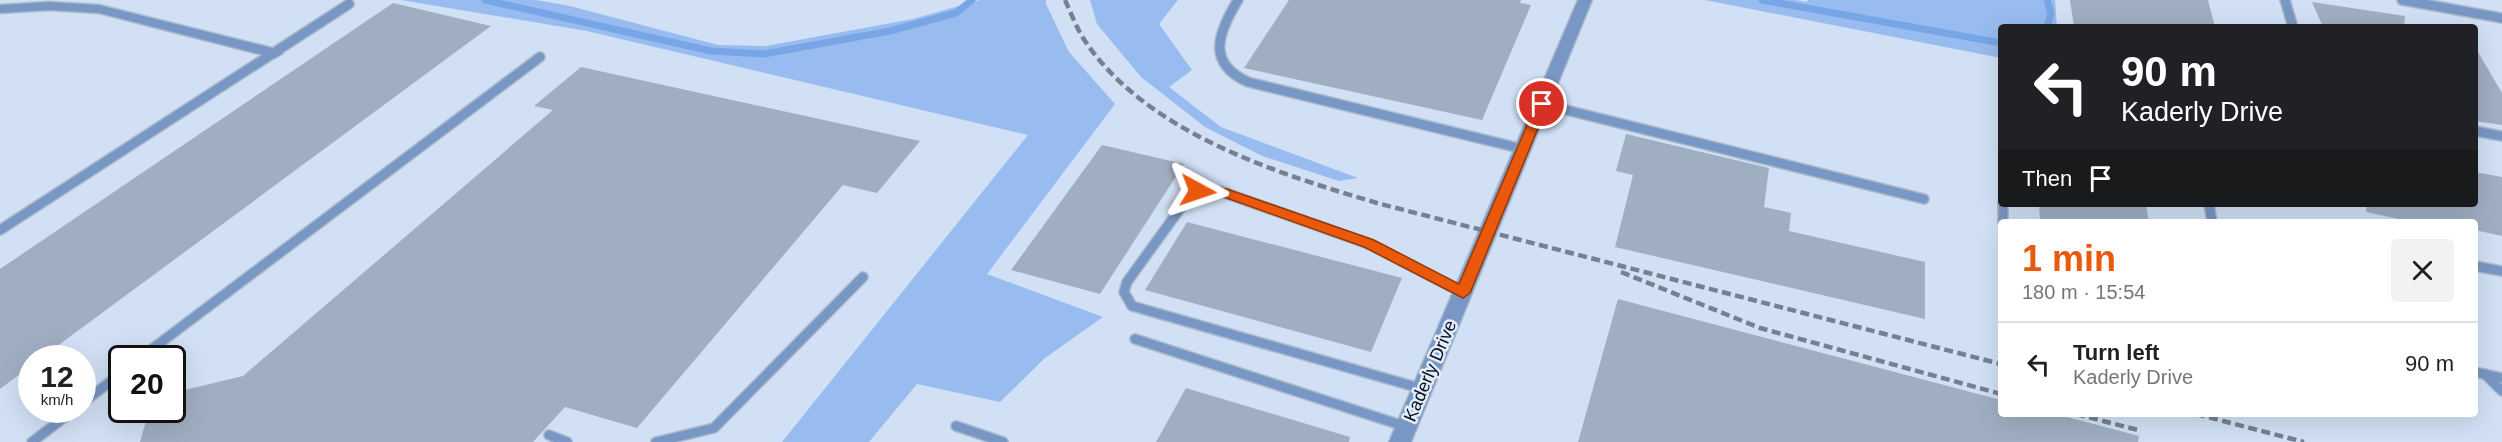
<!DOCTYPE html>
<meta charset="utf-8">
<style>
:root{--surface:#fff;--page:#f2f2f2;--text:#202124;--muted:#757577;--line:#e0e0e0;--accent:#ea580c}
body{margin:0;font-family:Arial,sans-serif;background:var(--page);color:var(--text);height:100vh;display:flex;flex-direction:column;font-size:22px;white-space:nowrap}
*{box-sizing:border-box;margin:0}
p{font-size:20px;color:var(--muted)}
.icon{flex:none;width:33px;height:33px;fill:none;stroke:currentColor;stroke-width:2;stroke-linecap:round;stroke-linejoin:round}
.map{position:relative;flex:1;overflow:hidden}
.sheet{position:absolute;left:1998px;top:219px;width:480px;height:198px;display:flex;flex-direction:column;background:var(--surface);border-radius:6px;box-shadow:0 6px 24px #0002}
.sheet>*{flex:none}
.guide{position:absolute;left:1998px;top:24px;width:480px;height:183px;border-radius:6px;box-shadow:0 6px 24px #0002;background:#202124;color:#fff;overflow:hidden}
.speed{position:absolute;left:18px;top:345px;display:flex;gap:12px;font-size:30px;font-weight:700;text-align:center}
.speed>*{display:grid;place-content:center;width:78px;height:78px;border-radius:50%;background:var(--surface);box-shadow:0 6px 24px #0002;line-height:1}
.speed small{font-size:15px;font-weight:400}
.speed .limit{border:3px solid #111;border-radius:9px;background:#fff;color:#111}
.pin{position:absolute;display:grid;place-items:center;width:51px;height:51px;color:#fff;margin:-26px;border:3px solid #fff;border-radius:50%;box-shadow:0 2px 6px #0007}
.me{position:absolute;width:66px;margin:-33px;rotate:95deg;stroke-linejoin:round;filter:drop-shadow(0 0 4px #0008)}
.turn{display:flex;align-items:center;gap:21px;height:126px;padding:0 24px;font-size:27px}
.turn .icon{width:78px;height:78px;stroke-width:2.5}
.turn b{display:block;font-size:42px;line-height:51px}
.then{display:flex;align-items:center;height:57px;padding:0 24px;background:#0003;gap:12px;font-size:22px}
.round{display:grid;place-items:center;flex:none;width:63px;height:63px;border-radius:6px;background:var(--page)}
.headline{display:flex;align-items:center;justify-content:space-between;height:102px;padding:0 24px}
h1{font-size:36px;font-weight:600;line-height:45px;color:var(--accent)}
ul{padding:0;list-style:none}
li{display:flex;align-items:center;gap:18px;height:84px;padding:0 24px;border-top:2px solid var(--line)}
li div{flex:1}
li b{display:block;font-size:22px}
li em{font-style:normal}
.map>svg:first-child{display:block}
</style>
<div class="map">
<svg width="2502" height="442" viewBox="0 0 2502 442">
<rect width="100%" height="100%" fill="#d1e0f5"/>
<g fill="#98bcf0">
<path d="M401,0H536L570,6L718,45L766,46L913,19L980,0H1046V4L1069,52L1115,104L987,274L1103,317L1045,358L1000,402L917,384L869,442H782L1028,135L587,31Z"/>
<path d="M1090,0H1178L1159,24L1192,70L1169,87L1221,127L1358,178L1339,181L1262,156L1205,127L1141,77L1097,24Z"/>
<path d="M1705,0H1795L1807,2L1808,0H2055L2057,27H2001V58Z"/>
</g>
<g fill="none" stroke-linecap="round" stroke-linejoin="round">
<g stroke="#78a5e6" stroke-width="7">
<path d="M485,0L711,51L764,54L890,31L956,13L972,0"/>
<path d="M1762,0L2001,43"/>
<path d="M2047,0L2051,13L2047,27"/>
</g>
</g>
<g fill="#a0aec2">
<path d="M1289,0H1521L1520,3L1531,5L1482,120L1244,68Z"/>
<path d="M2070,0H2208L2215,27H2074Z"/>
<path d="M2312,2L2405,16L2404,27H2323Z"/>
<path d="M393,3L491,26L41,358H32V365L0,389V269Z"/>
<path d="M2475,47L2502,93V125L2475,121Z"/>
<path d="M581,67L920,141L877,193L843,185L637,428L565,407L533,442H140L149,410H172V393L243,376L553,110L534,106Z"/>
<path d="M1626,134L1769,168L1764,207L1791,213L1789,231L1925,262V319L1615,247L1633,175L1616,171Z"/>
<path d="M1102,145L1184,164L1100,294L1011,270Z"/>
<path d="M2475,172L2502,177V236L2475,230V222H2413L2366,212L2367,204H2475Z"/>
<path d="M2039,204H2146L2149,222H2040Z"/>
<path d="M1187,222L1402,278L1371,352L1145,290Z"/>
<path d="M1618,299L2001,400V414H2056L2139,436L2138,442H1578Z"/>
<path d="M1186,388L1350,437L1349,442H1156Z"/>
</g>
<g fill="none" stroke-linecap="round" stroke-linejoin="round">
<g stroke="#adbbcd" stroke-width="12">
<g id="lane">
<path d="M1238,0C1218,33 1206,63 1248,82L1523,149"/>
<path d="M2285,0L2293,27"/>
<path d="M2402,0L2502,18"/>
<path d="M1542,104L1924,199"/>
<path d="M2475,131L2502,136"/>
<path d="M2003,204V222"/>
<path d="M2209,204L2212,222"/>
<path d="M0,230L349,4"/>
<path d="M2475,266L2502,271"/>
<path d="M1135,339L1407,427"/>
<path d="M140,358L540,57"/>
<path d="M2475,372L2502,378"/>
<path d="M2485,374L2502,391"/>
<path d="M1423,389L1132,306L1124,292L1127,282L1187,199L1198,191L1222,192L1369,244L1463,293"/>
<path d="M82,403L122,373"/>
<path d="M956,426L1003,442"/>
<path d="M549,435L567,442"/>
<path d="M32,442L74,410"/>
<path d="M656,442L714,428L863,277"/>
</g>
</g>
<g stroke="#adbbcd" stroke-width="3">
<g id="street">
<path d="M1578,0H1592L1411,442H1389Z"/>
<path d="M49,2L99,5L280,50L283,53L275,58L99,13L49,10L0,13V5Z"/>
</g>
</g>
<use href="#lane" stroke="#7997c4" stroke-width="9"/>
<use href="#street" fill="#7997c4" fill-rule="evenodd"/>
<g stroke="#76808f" stroke-width="4.5" stroke-dasharray="9 4.5" stroke-linecap="butt">
<path d="M1065,0C1071,13 1077,29 1085,41C1147,133 1276,173 1377,203L2001,364"/>
<path d="M1621,272L1760,328L2001,394"/>
<path d="M2076,414L2138,430"/>
<path d="M2196,414L2304,442"/>
</g>
</g>
<path fill="#ea580c" stroke="#983908" stroke-width="1.5" d="M1542,101L1548,104L1470,293L1463,298L1364,247L1221,196L1198,195L1191,191L1198,187L1227,189L1374,240L1459,284L1536,104Z"/>
<g text-anchor="middle" dominant-baseline="central" stroke-width="5" stroke-linejoin="round" paint-order="stroke">
<g font-size="18" fill="#0b1017" stroke="#e1edfe">
<text transform="translate(1430 371) rotate(-67)">Kaderly Drive</text>
</g>
</g>
</svg>
<div class="speed"><div>12<small>km/h</small></div><div class="limit">20</div></div>
<div class="pin" style="left:1542px;top:104px;background:#d93025"><svg class="icon" aria-label="arrive" viewBox="0 0 24 24"><path d="M6 21V4h12l-3 4 3 4H6"/></svg></div>
<svg class="me" style="left:1198px;top:191px" viewBox="-20 -20 40 40"><path d="M0-17L14 15 0 8-14 15z" fill="#ea580c" stroke="#fff" stroke-width="4"/></svg>
<div class="guide">
<div class="turn"><svg class="icon" aria-label="left" viewBox="0 0 24 24"><path d="M17 20v-9H6M10 6l-5 5 5 5"/></svg><div><b>90 m</b>Kaderly Drive</div></div>
<div class="then">Then<svg class="icon" aria-label="arrive" viewBox="0 0 24 24"><path d="M6 21V4h12l-3 4 3 4H6"/></svg></div>
</div>
<section class="sheet">
<div class="headline"><div><h1>1 min</h1><p>180 m · 15:54</p></div><a class="round"><svg class="icon" aria-label="close" viewBox="0 0 24 24"><path d="M6 6l12 12M18 6L6 18"/></svg></a></div>
<ul>
<li><svg class="icon" aria-label="left" viewBox="0 0 24 24"><path d="M17 20v-9H6M10 6l-5 5 5 5"/></svg><div><b>Turn left</b><p>Kaderly Drive</p></div><em>90 m</em></li>
</ul>
</section>
</div>
